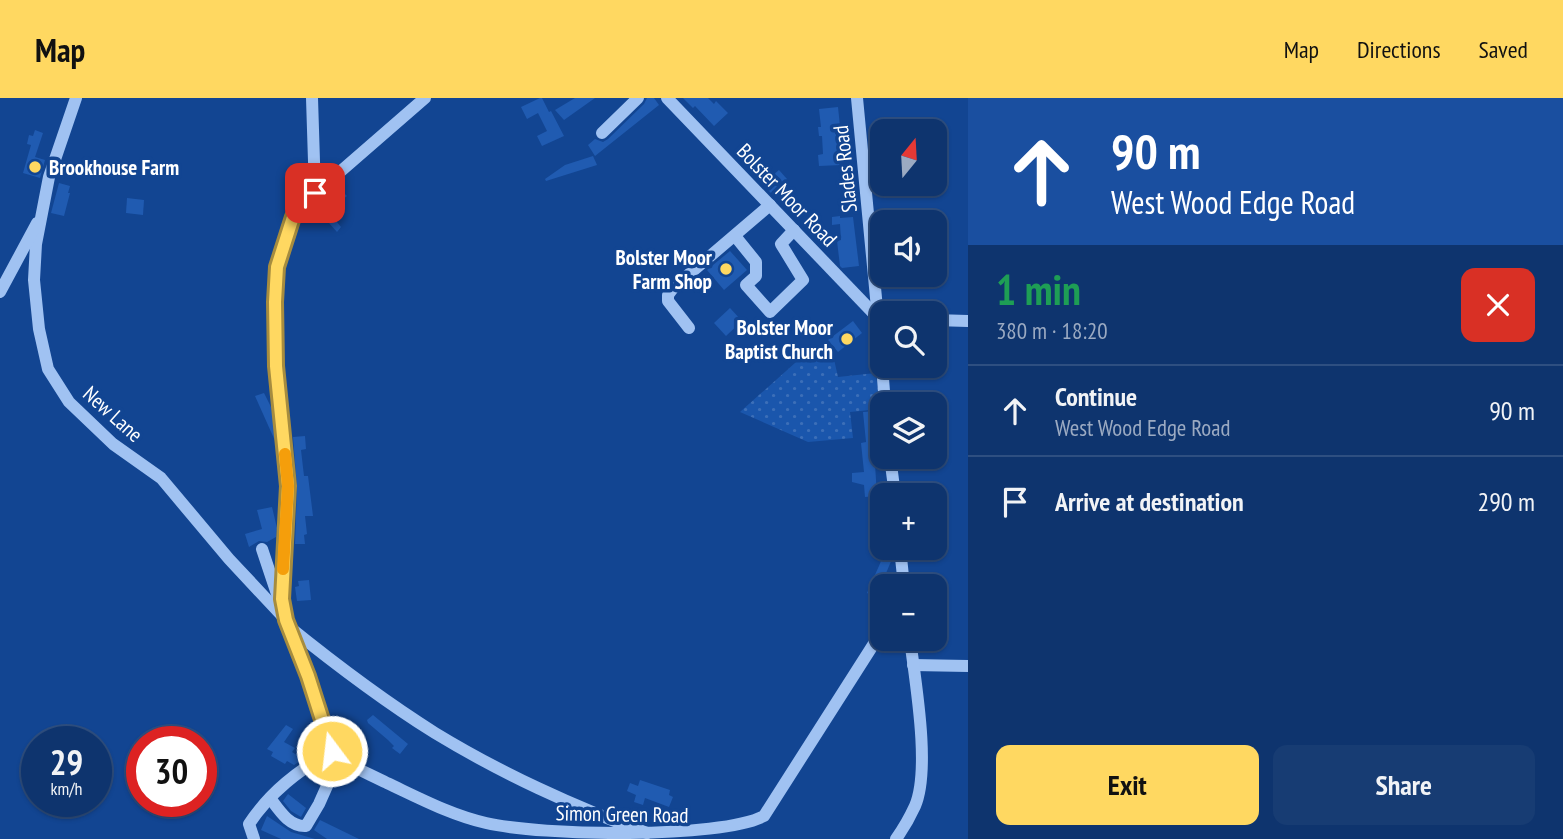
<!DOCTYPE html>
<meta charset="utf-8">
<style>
:root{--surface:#0e346e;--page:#173c73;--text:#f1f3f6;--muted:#9baac2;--line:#2e4f81;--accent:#ffd861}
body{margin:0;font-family:"PT Sans Narrow",sans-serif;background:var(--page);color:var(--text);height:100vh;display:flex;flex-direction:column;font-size:26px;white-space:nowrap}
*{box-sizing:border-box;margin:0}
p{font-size:23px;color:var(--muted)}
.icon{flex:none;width:38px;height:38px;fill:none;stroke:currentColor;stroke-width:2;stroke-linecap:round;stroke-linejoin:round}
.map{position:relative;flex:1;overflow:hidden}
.panel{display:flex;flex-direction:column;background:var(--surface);width:595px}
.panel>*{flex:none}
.hud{background:#1a4fa0;color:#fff;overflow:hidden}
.needle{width:46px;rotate:18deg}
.fabs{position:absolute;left:870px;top:21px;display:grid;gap:14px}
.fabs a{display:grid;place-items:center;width:77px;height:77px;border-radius:14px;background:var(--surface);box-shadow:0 2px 5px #0004,0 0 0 2px var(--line);font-size:35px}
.speed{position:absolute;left:21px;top:628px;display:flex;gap:14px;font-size:35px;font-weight:700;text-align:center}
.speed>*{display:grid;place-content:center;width:91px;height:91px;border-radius:50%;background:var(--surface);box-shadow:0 2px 5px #0004,0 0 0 2px var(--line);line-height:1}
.speed small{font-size:18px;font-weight:400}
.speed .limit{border:10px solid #d22;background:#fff;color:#111}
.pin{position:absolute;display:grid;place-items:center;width:60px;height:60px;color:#fff;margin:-30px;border-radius:14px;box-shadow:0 4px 10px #0006}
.me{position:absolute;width:77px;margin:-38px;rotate:345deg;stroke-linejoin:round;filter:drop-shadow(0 0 5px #0008)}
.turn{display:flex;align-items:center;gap:24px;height:147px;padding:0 28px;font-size:32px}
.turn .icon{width:91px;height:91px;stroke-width:2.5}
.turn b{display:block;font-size:49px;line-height:60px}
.round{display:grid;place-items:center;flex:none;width:74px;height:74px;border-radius:14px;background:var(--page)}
.overview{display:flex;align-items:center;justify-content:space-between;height:119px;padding:0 28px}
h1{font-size:42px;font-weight:800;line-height:52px;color:#1e9e55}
.action{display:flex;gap:14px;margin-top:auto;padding:14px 28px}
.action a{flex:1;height:80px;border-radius:14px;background:var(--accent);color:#111;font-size:28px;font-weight:800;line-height:80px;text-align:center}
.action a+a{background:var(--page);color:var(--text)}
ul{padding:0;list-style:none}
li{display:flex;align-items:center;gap:21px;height:91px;padding:0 28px;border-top:2px solid var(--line)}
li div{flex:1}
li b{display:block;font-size:26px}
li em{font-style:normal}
header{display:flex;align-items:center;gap:42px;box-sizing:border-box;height:98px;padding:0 35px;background:var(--accent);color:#111}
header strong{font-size:33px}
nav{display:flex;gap:38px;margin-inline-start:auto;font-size:24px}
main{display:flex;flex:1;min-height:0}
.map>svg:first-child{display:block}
</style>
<header>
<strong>Map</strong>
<nav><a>Map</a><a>Directions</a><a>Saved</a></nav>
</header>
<main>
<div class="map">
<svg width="968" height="741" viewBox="0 0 968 741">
<defs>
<pattern id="grass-dots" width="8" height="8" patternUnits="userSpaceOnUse" patternTransform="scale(1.75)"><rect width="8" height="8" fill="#1a56ac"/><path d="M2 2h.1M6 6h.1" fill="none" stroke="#3c6fb8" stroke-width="1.8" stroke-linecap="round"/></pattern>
</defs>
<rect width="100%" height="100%" fill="#124592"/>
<path fill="url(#grass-dots)" d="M814,248L826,262L833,257L838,279L876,275L880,311L850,314L853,340L808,344L740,314Z"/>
<g fill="#205bb1">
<path d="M540,0H542L549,14L551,13L564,38L542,48L537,38L547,33L538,15L527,21L521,9Z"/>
<path d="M575,0H595L564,22L555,12Z"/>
<path d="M647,0H654L659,7L595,58L588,47L595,41L603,44L608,41L644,6Z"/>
<path d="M683,0H708L714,6L716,3L728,15L714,28L695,8L693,10Z"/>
<path d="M838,9L843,57H840L841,67L819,68L818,57L823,56L822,38H819L818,29H821L819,11Z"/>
<path d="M35,32L43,35L35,59L45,62L40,80L23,75L31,47L27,46L29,37L33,38Z"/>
<path d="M593,58L597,67L546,83L545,81L565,67Z"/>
<path d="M779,72L787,81L771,95L762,86Z"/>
<path d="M59,85L70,88L68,95H70L64,118L51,115Z"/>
<path d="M337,88L347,98L328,113L341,129L337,134L321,116L325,112L318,104Z"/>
<path d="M127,100L144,102L143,117L126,115Z"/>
<path d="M840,118V120L853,119L859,168L842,170L840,168L837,143L841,142L840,126L832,127V119Z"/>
<path d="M730,153L747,172L724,192L707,172Z"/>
<path d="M730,210L742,223L726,238L714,225Z"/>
<path d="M853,223L862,235L838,254L828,242Z"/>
<path d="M264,295L273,313L276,345L255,298Z"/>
<path d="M875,313L877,334H873L875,357L879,356L880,366H875L877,398L865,399L864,387L852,384V375L864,374L861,345L866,344L863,314Z"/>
<path d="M305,338L306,351L301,352L304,378H308L313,418H305L307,436L304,437L305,446H295L297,389L293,339Z"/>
<path d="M272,409L277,430L276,439L267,444L259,443L249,449L245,436L262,431L257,412Z"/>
<path d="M886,452L892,455V461L876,499L867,495Z"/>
<path d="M309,482L311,502L297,503L295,489L299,488L298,483Z"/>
<path d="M373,617L408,646L400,656L392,650L394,648L388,642L368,625L367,622Z"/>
<path d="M286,627L293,631L284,644L295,650L292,654L303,661L294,667L287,663L285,666L271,658L273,654L267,651Z"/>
<path d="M640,682L670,692L669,697L673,699L669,709L645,700L643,707L634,704L636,697L627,693L630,685L638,688Z"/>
<path d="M288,696L306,710L301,719L291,713L283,703Z"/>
<path d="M267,718L291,734L315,741H281L261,732Z"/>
<path d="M320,722L359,741H327L314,732Z"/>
</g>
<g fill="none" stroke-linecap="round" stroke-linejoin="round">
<g stroke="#a0c2f2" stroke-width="12">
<path d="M76,0L49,79L36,146L34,182L39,231L48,271L69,304L113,346L161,380L229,461L286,522L308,578L332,653L339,661C355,670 371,677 387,685C419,700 451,717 486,725C542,738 719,741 764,718L882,533"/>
<path d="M312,0L315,95"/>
<path d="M667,0L879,221"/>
<path d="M857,0L882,263"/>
<path d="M602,35L638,0"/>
<path d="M735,138L756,164V178L746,187L770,214L803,182L781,146L794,132"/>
<path d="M0,194L37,125"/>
<path d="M934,222L968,223"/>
<path d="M689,230L668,203V197L674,189L770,107"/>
<path d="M882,268L885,306"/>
<path d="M890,359L895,397"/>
<path d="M900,450L904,488"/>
<path d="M262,451L277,496L282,501"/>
<path d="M286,521C278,478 288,433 288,389C287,309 253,196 292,122C302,103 325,87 341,73C369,49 397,24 425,0"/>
<path d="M288,528C335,566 384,603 435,635C499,674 576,710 647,735"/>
<path d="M913,567L968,568"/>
<path d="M270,700C279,712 289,729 306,728L319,706L339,661"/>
<path d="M254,741L249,726C270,694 299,672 332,653"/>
<path d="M896,741C903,731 910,719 915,708C931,671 915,582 910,541"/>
</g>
</g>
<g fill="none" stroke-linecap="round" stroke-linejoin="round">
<g stroke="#a68c3f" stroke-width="18">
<path id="route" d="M315,95L293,119L277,169L275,204L276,268L288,388L282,501L286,522L308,578L332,653"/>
</g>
<use href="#route" stroke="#ffd861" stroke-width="12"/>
<path stroke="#f59e0b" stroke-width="12" d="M283,471L288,388L285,356"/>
</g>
<g fill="#ffd861" stroke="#124592" stroke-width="2.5">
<circle cx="35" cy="69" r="7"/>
<circle cx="726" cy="171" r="7"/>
<circle cx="847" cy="241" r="7"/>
</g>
<g text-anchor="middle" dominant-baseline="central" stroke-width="7" stroke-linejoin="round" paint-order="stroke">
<g font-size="21" font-weight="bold" fill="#fff" stroke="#124592" text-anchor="end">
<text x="49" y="69" text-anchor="start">Brookhouse Farm</text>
<text x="712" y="159">Bolster Moor<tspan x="712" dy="24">Farm Shop</tspan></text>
<text x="833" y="229">Bolster Moor<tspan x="833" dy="24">Baptist Church</tspan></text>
</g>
<g font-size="21" fill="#fff" stroke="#124592">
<text transform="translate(845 71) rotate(-96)">Slades Road</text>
<text transform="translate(787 97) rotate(46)">Bolster Moor Road</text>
<text transform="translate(113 316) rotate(42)">New Lane</text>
<text transform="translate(622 716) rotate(1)">Simon Green Road</text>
</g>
</g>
</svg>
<div class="fabs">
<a><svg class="needle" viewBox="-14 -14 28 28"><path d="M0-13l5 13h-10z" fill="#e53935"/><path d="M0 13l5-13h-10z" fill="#9baac2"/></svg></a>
<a><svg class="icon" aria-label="sound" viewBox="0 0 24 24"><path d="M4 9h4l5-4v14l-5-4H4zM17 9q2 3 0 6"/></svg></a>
<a><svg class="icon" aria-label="search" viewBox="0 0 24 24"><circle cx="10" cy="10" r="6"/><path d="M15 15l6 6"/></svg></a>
<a><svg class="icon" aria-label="layers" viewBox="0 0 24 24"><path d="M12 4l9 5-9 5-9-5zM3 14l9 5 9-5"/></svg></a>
<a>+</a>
<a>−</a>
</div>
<div class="speed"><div>29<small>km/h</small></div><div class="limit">30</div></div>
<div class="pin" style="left:315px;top:95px;background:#d93025"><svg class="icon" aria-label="arrive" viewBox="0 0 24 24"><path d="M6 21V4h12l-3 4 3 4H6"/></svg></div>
<svg class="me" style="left:332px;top:653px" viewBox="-20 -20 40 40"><circle r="17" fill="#ffd861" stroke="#fff" stroke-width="3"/><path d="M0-11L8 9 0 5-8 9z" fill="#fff"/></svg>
</div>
<section class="panel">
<div class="hud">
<div class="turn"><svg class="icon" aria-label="ahead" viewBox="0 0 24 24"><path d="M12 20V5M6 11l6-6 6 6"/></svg><div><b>90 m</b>West Wood Edge Road</div></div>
</div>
<div class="overview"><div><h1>1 min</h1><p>380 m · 18:20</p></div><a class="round" style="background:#d93025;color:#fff"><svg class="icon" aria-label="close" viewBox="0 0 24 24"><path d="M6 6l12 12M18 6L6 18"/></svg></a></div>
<ul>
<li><svg class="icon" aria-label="ahead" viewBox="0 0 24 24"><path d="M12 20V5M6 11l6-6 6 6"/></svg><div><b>Continue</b><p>West Wood Edge Road</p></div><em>90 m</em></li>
<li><svg class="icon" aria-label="arrive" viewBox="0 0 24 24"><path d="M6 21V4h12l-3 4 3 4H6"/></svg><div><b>Arrive at destination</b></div><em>290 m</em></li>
</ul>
<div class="action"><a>Exit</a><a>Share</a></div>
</section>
</main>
